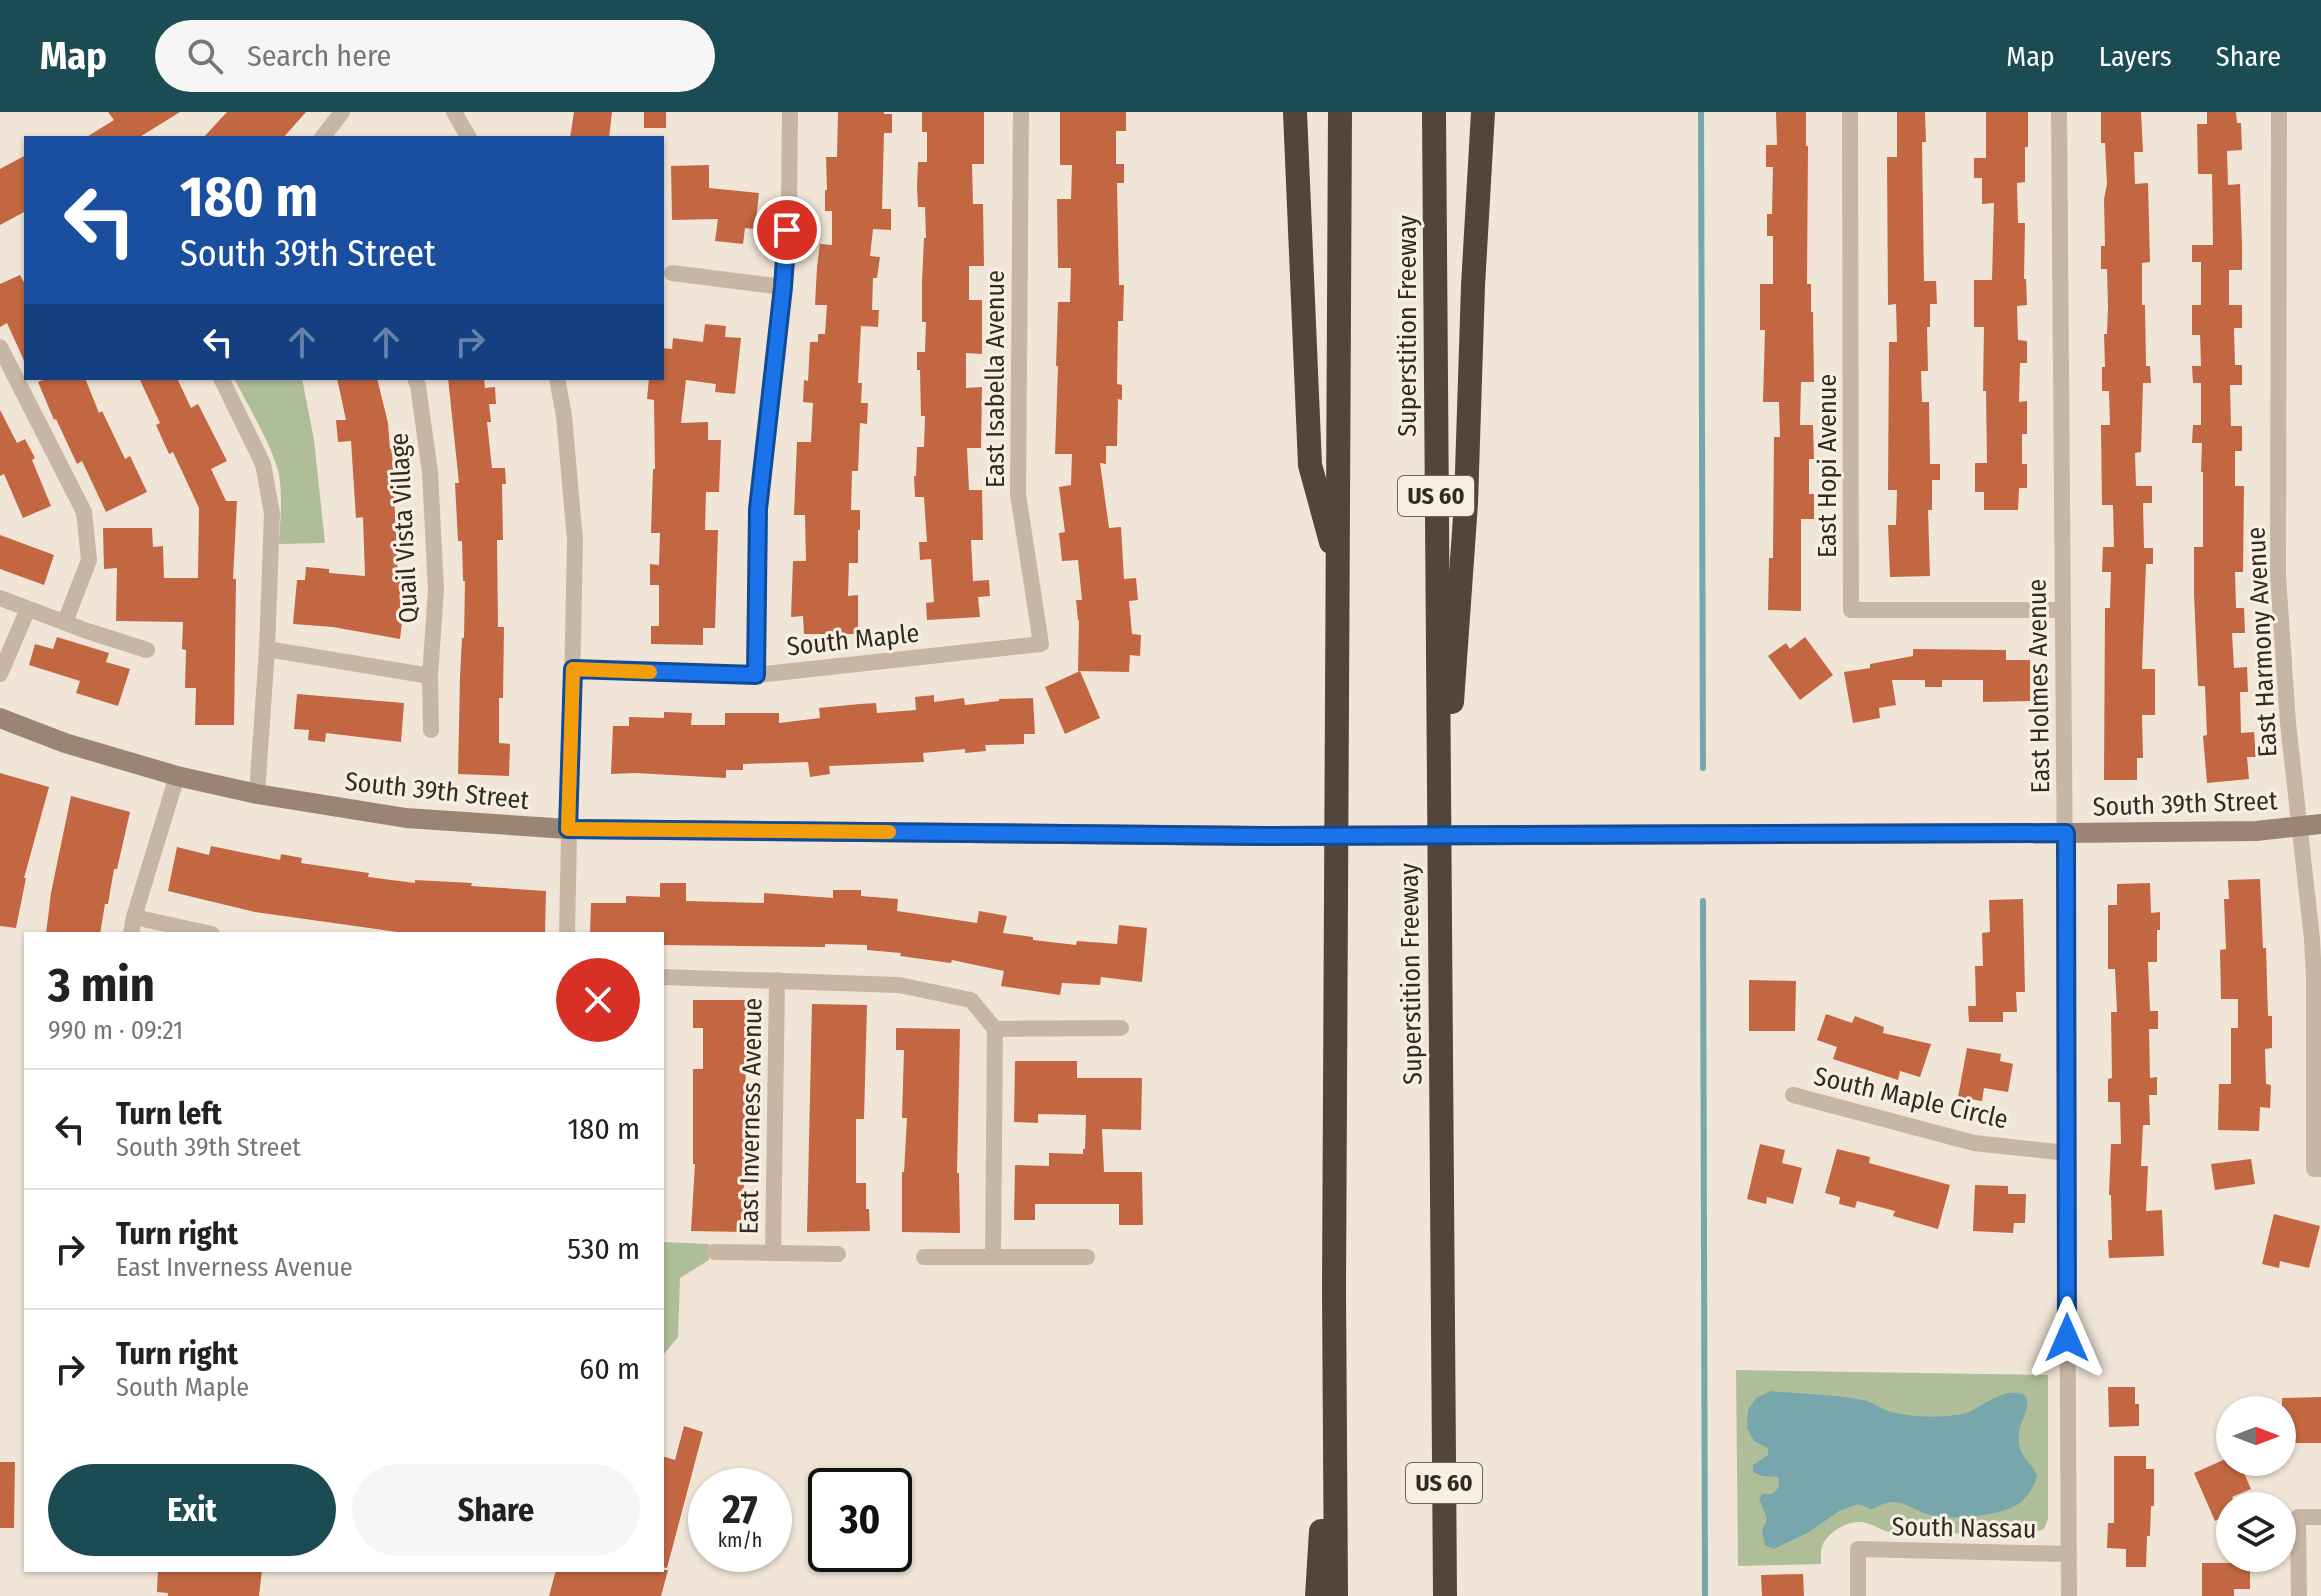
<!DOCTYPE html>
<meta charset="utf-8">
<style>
:root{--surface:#fff;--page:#f6f6f6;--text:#222;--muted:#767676;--line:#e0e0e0;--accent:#1c4c53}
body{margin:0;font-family:"Fira Sans Condensed",sans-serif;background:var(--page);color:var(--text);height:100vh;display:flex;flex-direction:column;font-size:30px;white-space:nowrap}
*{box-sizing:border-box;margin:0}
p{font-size:26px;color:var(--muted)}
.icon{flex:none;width:44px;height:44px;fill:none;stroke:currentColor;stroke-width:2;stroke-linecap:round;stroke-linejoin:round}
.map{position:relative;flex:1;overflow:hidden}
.details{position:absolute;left:24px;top:820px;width:640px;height:640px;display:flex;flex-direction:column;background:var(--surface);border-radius:0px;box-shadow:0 2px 6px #0004}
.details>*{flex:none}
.guide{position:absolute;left:24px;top:24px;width:640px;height:244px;border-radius:0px;box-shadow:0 2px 6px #0004;background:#1a4fa0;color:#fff;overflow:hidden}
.needle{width:52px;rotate:90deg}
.buttons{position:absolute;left:2216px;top:1284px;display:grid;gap:16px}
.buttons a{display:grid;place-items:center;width:80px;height:80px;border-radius:50%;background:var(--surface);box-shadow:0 2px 6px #0004;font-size:40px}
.speed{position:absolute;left:688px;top:1356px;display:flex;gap:16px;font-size:40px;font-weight:700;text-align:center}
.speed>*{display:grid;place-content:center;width:104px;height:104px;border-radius:50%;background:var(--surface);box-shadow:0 2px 6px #0004;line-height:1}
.speed small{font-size:20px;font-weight:400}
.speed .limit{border:4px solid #111;border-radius:12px;background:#fff;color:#111}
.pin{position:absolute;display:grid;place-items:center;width:68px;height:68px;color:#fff;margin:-34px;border:4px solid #fff;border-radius:50%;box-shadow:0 2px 8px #0007}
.me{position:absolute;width:88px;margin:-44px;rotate:0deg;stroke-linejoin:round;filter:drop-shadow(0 0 6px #0008)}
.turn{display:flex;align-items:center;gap:28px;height:168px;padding:0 24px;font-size:36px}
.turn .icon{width:104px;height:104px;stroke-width:2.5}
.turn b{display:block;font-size:56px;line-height:68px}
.lanes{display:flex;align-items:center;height:76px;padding:0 24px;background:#0003;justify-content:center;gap:40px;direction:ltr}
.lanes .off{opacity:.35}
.round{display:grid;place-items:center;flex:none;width:84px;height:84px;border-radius:42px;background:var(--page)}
.summary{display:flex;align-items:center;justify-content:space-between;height:136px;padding:0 24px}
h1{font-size:48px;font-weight:700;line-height:60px}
.button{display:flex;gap:16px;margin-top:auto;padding:16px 24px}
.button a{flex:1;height:92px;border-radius:48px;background:var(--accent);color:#fff;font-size:32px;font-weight:700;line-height:92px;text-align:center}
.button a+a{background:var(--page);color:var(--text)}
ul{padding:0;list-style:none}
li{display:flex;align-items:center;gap:24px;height:120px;padding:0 24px;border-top:2px solid var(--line)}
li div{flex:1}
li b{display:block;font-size:30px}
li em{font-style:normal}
header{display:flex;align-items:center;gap:48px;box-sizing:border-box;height:112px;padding:0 40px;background:var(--accent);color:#fff}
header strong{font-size:38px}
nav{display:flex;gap:44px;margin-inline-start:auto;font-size:28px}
.search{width:560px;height:72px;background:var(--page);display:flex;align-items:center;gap:20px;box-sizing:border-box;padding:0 28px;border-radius:44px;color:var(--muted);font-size:30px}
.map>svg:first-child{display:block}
</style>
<header>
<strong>Map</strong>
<div class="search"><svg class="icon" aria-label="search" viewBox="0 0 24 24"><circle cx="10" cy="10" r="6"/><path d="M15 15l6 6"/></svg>Search here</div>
<nav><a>Map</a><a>Layers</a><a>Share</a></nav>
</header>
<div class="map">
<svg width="2321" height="1484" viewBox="0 0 2321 1484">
<rect width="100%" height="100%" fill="#f0e5d7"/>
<g fill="#afbe98">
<path d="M234,266H302L314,328L325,431L279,432C280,410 283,386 279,363C274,337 247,292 234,266Z"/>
<path d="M662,1130L709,1132V1148L680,1166L678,1225L663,1243Z"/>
<path d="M1736,1258L2048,1263V1407L2044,1417L2033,1421L1898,1422C1884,1421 1873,1411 1861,1410C1846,1409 1829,1420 1823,1432C1820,1437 1821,1446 1821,1452L1738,1454Z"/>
</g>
<path fill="#77a7ac" d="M1771,1279C1801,1282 1833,1282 1863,1288C1873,1290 1881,1297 1891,1300C1908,1304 1929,1306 1947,1304C1954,1303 1964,1303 1971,1299C1983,1293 2006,1275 2022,1282C2036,1289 2019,1310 2019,1321C2017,1346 2029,1345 2037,1364C2034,1374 2029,1383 2021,1390C2003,1404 1957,1408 1935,1404C1921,1402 1908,1391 1894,1390C1885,1389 1879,1395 1871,1397L1858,1392L1839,1399L1809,1420L1774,1437L1765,1433L1762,1418L1767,1407L1759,1386L1763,1382H1772L1779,1375L1778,1365L1762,1364L1753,1360V1353L1768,1343V1336L1754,1329L1747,1316L1748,1298L1756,1286Z"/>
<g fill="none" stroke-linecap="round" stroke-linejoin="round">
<g stroke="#77a7ac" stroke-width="6">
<path d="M1701,0L1703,656"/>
<path d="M1703,789L1705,1484"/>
</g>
</g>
<g fill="#c36742">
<path d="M108,0H180L138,26H85L114,8Z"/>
<path d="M227,0H306L283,26H203Z"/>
<path d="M574,0H612L609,26H570Z"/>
<rect x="644" y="0" width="22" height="16"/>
<path d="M838,0H884V2H892V21H884L882,97H891V118L873,117L870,144L880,145L877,166H873L872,198H879L878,215L861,214L858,271H862L861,291H868L867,312L860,311L858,359H852L851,398H860V418H858V451H849L848,484L858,483V522H804L803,504L791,505L793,449H806L805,403H794L797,330H811L813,291L803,290L804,268L808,269L810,230H818V222H825L827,193H815L817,155L820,132L832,133V99H825V78H827L826,45H837Z"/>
<path d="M922,0H984V52H972L973,92H983L984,154H969V188H982V242L966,241V276L982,275L981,336H967L969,378H982L983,428H971L973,469L989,468L990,484L978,485L980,505L927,508L926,491L934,490L931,447L920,448L919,430H927L925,401L924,385H915L914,364H916L917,335H924L925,304H921L920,258H917V240H925L926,210H922V171L924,126H926L925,95H918L917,75L918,50H927V20H922Z"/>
<path d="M1060,0H1126V19H1116V52H1124V71H1117L1119,173H1124L1123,209H1118L1117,272L1122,273V288L1118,287L1117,334H1106V352L1100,351L1109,416L1121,415L1124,467L1136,466L1138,488L1129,489L1132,522L1141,523L1140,544L1130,543L1129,560L1078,559L1079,508H1078L1076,488H1082L1078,448L1062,449L1059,421L1065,420L1059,375L1071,373L1072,342H1055L1058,254H1056L1058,190H1070L1071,156H1058L1057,87H1071L1072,53H1060Z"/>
<path d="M1776,0H1806V34H1808L1807,172H1811V200H1813L1814,270H1801L1800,313H1813L1814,347H1809V382H1814V407H1801V499L1768,498L1769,446H1773L1774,325H1780L1779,290H1763L1765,218H1760V172H1773V124H1767V102H1772L1773,55H1766V33H1777Z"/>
<path d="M1897,0H1925L1926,30H1922L1924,169H1936L1937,192H1930V215H1927L1928,259H1921L1922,290H1929L1930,352H1940V368H1932V398H1928L1930,464L1890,465L1888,413H1896L1897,378H1888L1889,230H1897L1896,192L1888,193L1887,45H1897Z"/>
<path d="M1986,0H2028V35H2025V70L2017,71L2018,111H2025L2024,167H2026L2027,193L2017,194L2018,228L2027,229V251H2020L2019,290L2027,289V322H2022V352H2027V376H2019L2018,398H1984V380H1975V351H1987L1986,279H1983L1984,215H1974V168H1992L1994,91L1982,92V66H1974V46H1986Z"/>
<path d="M2101,0H2141L2143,40H2134L2135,72L2148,71L2150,150L2142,151V193H2145L2146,254H2150L2151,271H2143L2141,340L2135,341L2136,374H2152V391H2143L2144,436H2153V452H2146L2142,557H2155V603H2142L2143,646H2137V668H2104L2105,496H2110L2111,460H2102L2103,435H2114L2113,393H2102L2101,313H2110L2109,279H2102V255H2105L2104,222H2107L2108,194L2107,157H2101V134H2105L2104,87L2107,72L2105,31H2101Z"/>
<path d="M2207,0H2236L2237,11H2241L2242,38L2227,39L2228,73L2240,72L2242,133V158H2229V193H2242V216H2234L2235,253H2242V273H2230L2231,314H2242V339H2235V374H2244L2243,460H2235L2236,496H2244L2245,521H2232L2234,556L2247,555L2248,580H2240L2241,621L2254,620L2256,645H2247L2249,667L2207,671L2203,624L2207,623L2205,574H2198L2194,482V435H2203V360H2201L2202,331H2192L2193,313H2201V271H2193L2192,254H2201L2200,223H2192V193H2201V150H2192V133H2213L2212,62H2198L2197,12H2207Z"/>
<path d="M26,43V99L0,113V57Z"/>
<path d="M709,53V76L759,81L755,117L745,116L743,132L715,129L718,107L672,108L671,54Z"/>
<path d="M20,163L26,174V253L7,211L0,215V172Z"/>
<path d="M705,212L726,214L725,225L741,226L735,282L715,280L716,272L686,268L681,311L708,310V328H721L719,380H706L705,418H718L715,516H703V533L651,532V514H659V473H650V452L659,453L660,421H651L653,357H655L654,288L647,287L649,266H662V236L672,237L673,226L703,230Z"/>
<path d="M48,266H85L99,301L102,299L125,347L130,344L147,380L106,400L82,349L77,352L56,307L54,308L38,270Z"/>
<path d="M139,266H177L191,296L198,292L227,349L211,357L226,389H237L233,467H236L234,613H195L196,576H185L186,538L182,537L183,510L116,509L117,456L104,457L103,416H152L153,435L163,434L164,466H198L199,396L173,340L169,342L156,313L160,311Z"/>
<path d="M337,266H377L388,311L390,337H392L398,467L407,468L400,527L333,515L293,512L297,468H305L306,455L329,457V461L365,464L363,405L356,406L351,329L338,330L336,308H346Z"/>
<path d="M448,266H484L485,276L495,275L496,292H489L491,310H487L492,356H505L506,372H502L503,428H497L498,515H504L503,586H499V631L510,632L509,664L458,662L460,565L462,526H464L465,469H463L462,429H458L455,371H459Z"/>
<path d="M0,298L17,331L25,327L35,346L32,348L51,394L23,406L4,362L0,364Z"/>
<path d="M0,423L54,443L44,473L0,457Z"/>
<path d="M57,525L109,541L106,550L130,557L118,594L76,581L80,569L29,553L35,532L53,537Z"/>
<path d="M1805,525L1833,563L1800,588L1768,544L1786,531L1790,537Z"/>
<path d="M1913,537L2006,538V548H2030V589L1983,590V568H1942V575H1925V568H1892L1896,593L1879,596L1880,606L1853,611L1844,560L1870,556V552L1913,544Z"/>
<path d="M1080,559L1100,606L1065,622L1045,575Z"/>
<path d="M297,582L404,591L401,630L326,621L325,630L308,628L309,618L294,617Z"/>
<path d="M934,583V590L964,586L965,593L999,589V587L1033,586L1035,622H1024V632L985,633L986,639L965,641V637L923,641L924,650L829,654L830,662L810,665L808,650L743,652V658H726V666L635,661L611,662L613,614H629V605L664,606V600L692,601L691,613H725V601H779V611L820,606L819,596L860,592L876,591L877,601L916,598L915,585Z"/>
<path d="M0,661L49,675L24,766H26L16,816L0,814Z"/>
<path d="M71,684L130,700L117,757H114L108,792H105L100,822H46L51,781Z"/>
<path d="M211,734L280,748L281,742L302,746L301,751L369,761L368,765L415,771V768L472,771L471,774L546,779L545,822H412L255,800L168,779L177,735L209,743Z"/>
<path d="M2260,767L2263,836H2266L2268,904H2272V936L2265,937L2266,972L2271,973L2270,996L2260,995L2259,1019L2218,1018L2219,972H2231V916H2238V887H2221L2220,838L2226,837L2224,787H2229L2228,768Z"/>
<path d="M660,771H686V789L764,791V781L833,786V778H861V784L898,787L897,799L977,811L979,799L1007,804L1003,821L1033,825V828L1076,833L1077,829L1117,832L1119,813L1147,816L1142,870L1101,865L1100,873L1062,871L1060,883L1001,874L1004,859L952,848L951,851L900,844L901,841L867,838V833L825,832V835L662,833V822H590L591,791H626V784L660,785Z"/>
<path d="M2150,771L2151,801L2160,800V818H2157V850H2148L2150,899H2158V917H2149L2150,966L2157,965V983H2149L2150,1013H2143L2141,1054H2148L2146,1099L2162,1098L2164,1144L2109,1146L2108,1128H2112L2111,1083H2109L2111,1032H2121L2120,990H2108V967L2112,966L2111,900H2117L2115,857H2108V793H2117V772Z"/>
<path d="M2023,787L2025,880H2016L2017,900H2003V910H1969L1968,894H1976L1975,854H1983L1982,821L1990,820L1989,788Z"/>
<path d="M1749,868L1796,869L1795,919H1749Z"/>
<path d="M693,888H747L743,1120L691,1119L695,1052H693V957H703V916H693Z"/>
<path d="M812,892L867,893L864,1007H856V1071H866V1097H869L870,1119L807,1120Z"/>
<path d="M1826,902L1852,911L1855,904L1884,915L1883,921L1931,932L1920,965L1900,959L1898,968L1833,947L1837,935L1817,928Z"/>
<path d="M896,916L960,917L957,1061H959L960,1121L902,1120V1060H904L907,1006H902L904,938H896Z"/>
<path d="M1967,936L2001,942L2000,949L2013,952L2008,980L1984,976L1982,989L1958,985Z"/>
<path d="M1015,949H1077V966H1142L1141,1018L1102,1017L1104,1060H1142L1143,1113H1119V1092H1035V1108H1014L1015,1053L1049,1054V1041L1083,1042V1037H1085L1086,1003L1038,1002V1011L1014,1010Z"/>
<path d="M1760,1032L1785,1038L1782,1051L1802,1056L1793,1092L1767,1085L1766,1092L1747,1087Z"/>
<path d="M1837,1037L1870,1045L1869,1051L1950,1073L1938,1117L1893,1104L1895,1099L1857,1089L1855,1096L1839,1092L1840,1085L1825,1081Z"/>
<path d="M2251,1047L2255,1072L2215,1078L2211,1052Z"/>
<path d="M1975,1073L2008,1074V1082H2026L2025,1111H2014L2013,1121L1973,1119Z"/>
<path d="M2274,1102L2320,1114L2309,1156L2280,1149L2279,1156L2262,1152Z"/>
<path d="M2108,1275H2135V1292H2139V1314L2109,1315Z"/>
<path d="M2321,1285V1331H2282V1286Z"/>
<path d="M684,1314L703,1320L667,1456L662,1455V1344L675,1348Z"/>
<path d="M2114,1344H2146V1357H2154V1394H2151L2150,1424H2147L2146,1455H2126V1437L2107,1436L2108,1411H2114Z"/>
<path d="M2230,1345V1350H2239L2251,1377L2232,1385L2236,1394H2230V1402L2215,1409L2194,1361Z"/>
<path d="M0,1350H15L14,1416H0Z"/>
<path d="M2202,1451H2250V1477H2234V1484H2202Z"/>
<path d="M158,1458H262L259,1484H168V1481L157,1480Z"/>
<path d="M556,1458H668L661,1484H549Z"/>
<path d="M1803,1462L1804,1484H1762L1761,1463Z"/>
</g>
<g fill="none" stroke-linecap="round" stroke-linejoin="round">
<g stroke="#c7b6a4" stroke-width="16">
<path d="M454,0L469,26"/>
<path d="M1850,0L1851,498H2061"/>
<path d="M2059,0C2061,495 2069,989 2069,1484"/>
<path d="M2279,0L2278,464L2288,611L2312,827L2314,867V1057H2321"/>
<path d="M322,26L342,0"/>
<path d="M672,161L783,175"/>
<path d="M0,235L84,400L89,448L65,510"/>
<path d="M221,266L263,352L272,401L267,537L257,682"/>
<path d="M415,266L418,274L430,360L436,478L430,564L431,618"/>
<path d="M557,266L564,304L575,428L567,822"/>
<path d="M0,486L87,519L147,538"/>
<path d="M267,537L430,564"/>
<path d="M573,557L756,563L1041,532L1018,382L1021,0"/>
<path d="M0,562L28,497"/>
<path d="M756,563L758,397L783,175L789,90L790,0"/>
<path d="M134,805L212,822"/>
<path d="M131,822L134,805L177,664"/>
<path d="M662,865L899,873L971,888L995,917L993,1144"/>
<path d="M995,917L1121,916"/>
<path d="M1793,983L1974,1031L2066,1041"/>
<path d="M714,1140L838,1142"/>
<path d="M773,1141L777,868"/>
<path d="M924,1145H1087"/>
<path d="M1858,1484V1437L2069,1442"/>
<path d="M2299,1484L2298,1405H2321"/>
</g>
<path stroke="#9a8575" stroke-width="20" d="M0,606L65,631L177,664L257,682L406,706L568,717L1264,724L2066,721L2256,719L2321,712"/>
<g stroke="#53453c" stroke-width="24">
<path d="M1295,0L1310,353L1331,430"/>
<path d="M1434,0L1445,1484"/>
<path d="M1452,590L1466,391L1473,174L1483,0"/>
<path d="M1317,1484L1321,1419"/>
<path d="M1336,1484L1334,1177L1340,0"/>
</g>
</g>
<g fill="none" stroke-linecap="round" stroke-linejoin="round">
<g stroke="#114b97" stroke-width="20">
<path id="route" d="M787,118L783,175L758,397L756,563L573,557L568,717L1264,724L2066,721L2067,1226"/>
</g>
<use href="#route" stroke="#1a73e8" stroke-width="14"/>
<path stroke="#f59e0b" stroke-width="14" d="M650,560L573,557L568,717L889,720"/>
</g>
<g text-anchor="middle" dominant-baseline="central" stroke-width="6" stroke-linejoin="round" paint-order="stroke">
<g fill="#f8efe3" stroke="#6e655e" stroke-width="2">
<rect x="1398" y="364" width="76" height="40" rx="6"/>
<rect x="1406" y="1351" width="76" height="40" rx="6"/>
</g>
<g font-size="24" font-weight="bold" fill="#332a25">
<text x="1436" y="384">US 60</text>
<text x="1444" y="1371">US 60</text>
</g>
<g font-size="26" fill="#332a25" stroke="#f8efe3">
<text transform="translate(1407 214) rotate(-90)">Superstition Freeway</text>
<text transform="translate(995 267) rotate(-90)">East Isabella Avenue</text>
<text transform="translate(1827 354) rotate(-90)">East Hopi Avenue</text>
<text transform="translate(404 416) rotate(-93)">Quail Vista Village</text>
<text transform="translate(853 528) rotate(-6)">South Maple</text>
<text transform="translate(2262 530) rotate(-93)">East Harmony Avenue</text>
<text transform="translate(2039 574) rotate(-91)">East Holmes Avenue</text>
<text transform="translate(437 679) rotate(6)">South 39th Street</text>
<text transform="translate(2185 692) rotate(-2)">South 39th Street</text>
<text transform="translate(1411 862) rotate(-91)">Superstition Freeway</text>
<text transform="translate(1911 986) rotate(13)">South Maple Circle</text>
<text transform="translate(751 1004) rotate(-89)">East Inverness Avenue</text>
<text transform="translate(1964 1416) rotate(1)">South Nassau</text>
</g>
</g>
</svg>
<div class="buttons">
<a><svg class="needle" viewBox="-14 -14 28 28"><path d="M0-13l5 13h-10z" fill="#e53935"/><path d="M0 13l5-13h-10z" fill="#767676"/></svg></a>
<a><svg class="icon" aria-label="layers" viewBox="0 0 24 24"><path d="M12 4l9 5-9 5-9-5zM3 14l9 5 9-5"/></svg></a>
</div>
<div class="speed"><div>27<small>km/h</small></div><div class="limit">30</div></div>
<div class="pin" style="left:787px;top:118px;background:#d93025"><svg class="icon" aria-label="arrive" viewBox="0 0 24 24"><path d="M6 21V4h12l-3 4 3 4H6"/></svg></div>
<svg class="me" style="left:2067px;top:1226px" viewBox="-20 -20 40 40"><path d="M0-17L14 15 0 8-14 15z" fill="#1a73e8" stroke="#fff" stroke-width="4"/></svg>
<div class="guide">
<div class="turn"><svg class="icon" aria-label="left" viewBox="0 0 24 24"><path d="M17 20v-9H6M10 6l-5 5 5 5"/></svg><div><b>180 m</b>South 39th Street</div></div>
<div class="lanes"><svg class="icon" aria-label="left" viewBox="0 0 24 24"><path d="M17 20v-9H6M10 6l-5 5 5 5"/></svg><svg class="icon off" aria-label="ahead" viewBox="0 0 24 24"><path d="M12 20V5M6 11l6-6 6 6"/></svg><svg class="icon off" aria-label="ahead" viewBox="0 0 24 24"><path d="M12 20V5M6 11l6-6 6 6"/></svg><svg class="icon off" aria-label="right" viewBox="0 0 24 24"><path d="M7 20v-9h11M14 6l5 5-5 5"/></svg></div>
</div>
<section class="details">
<div class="summary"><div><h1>3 min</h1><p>990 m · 09:21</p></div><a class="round" style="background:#d93025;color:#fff"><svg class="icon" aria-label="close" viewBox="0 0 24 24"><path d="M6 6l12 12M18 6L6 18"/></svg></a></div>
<ul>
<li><svg class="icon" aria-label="left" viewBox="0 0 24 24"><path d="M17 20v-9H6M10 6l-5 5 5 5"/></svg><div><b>Turn left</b><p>South 39th Street</p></div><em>180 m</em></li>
<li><svg class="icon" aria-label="right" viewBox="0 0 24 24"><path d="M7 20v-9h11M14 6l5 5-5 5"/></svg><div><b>Turn right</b><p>East Inverness Avenue</p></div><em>530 m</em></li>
<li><svg class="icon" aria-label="right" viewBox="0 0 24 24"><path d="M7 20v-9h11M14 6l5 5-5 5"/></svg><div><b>Turn right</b><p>South Maple</p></div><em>60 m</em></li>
</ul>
<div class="button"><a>Exit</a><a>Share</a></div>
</section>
</div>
